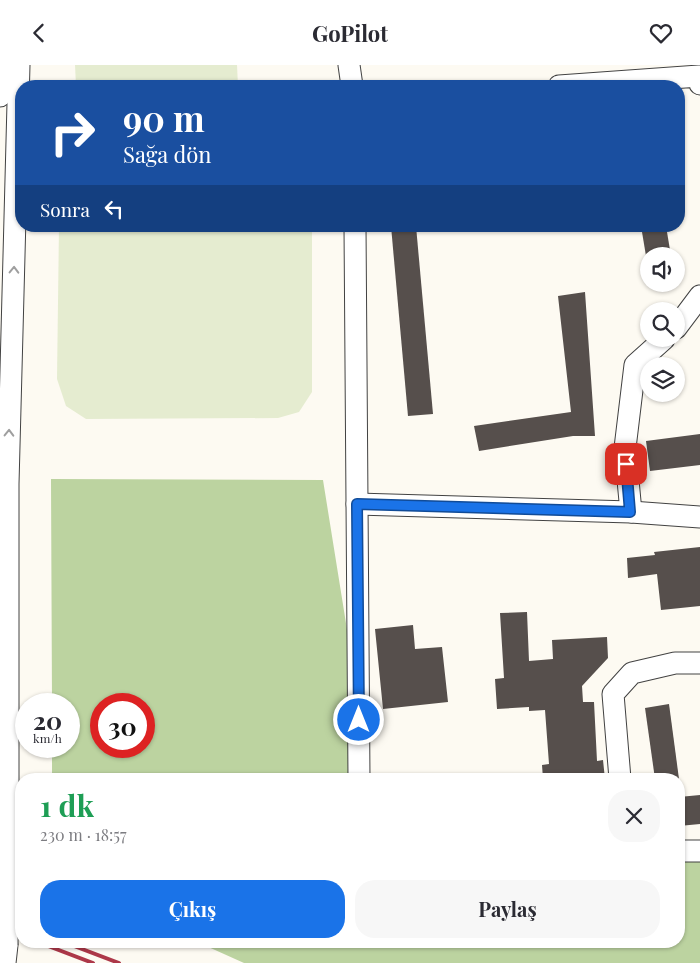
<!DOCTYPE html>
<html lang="tr">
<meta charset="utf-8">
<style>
:root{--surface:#fff;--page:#f7f7f7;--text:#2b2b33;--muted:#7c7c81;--accent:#1a73e8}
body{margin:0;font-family:"Playfair Display",serif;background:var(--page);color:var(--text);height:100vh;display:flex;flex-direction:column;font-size:19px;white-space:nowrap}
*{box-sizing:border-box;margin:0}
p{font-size:16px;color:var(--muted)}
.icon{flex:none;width:28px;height:28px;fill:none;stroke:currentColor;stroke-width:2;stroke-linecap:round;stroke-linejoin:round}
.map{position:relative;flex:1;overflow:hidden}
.sheet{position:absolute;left:15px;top:708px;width:670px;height:175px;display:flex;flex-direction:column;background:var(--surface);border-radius:20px;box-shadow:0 1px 4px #0004}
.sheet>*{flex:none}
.hud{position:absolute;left:15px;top:15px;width:670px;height:152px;border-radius:20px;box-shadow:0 1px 4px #0004;background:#1a4fa0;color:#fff;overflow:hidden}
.fabs{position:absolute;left:640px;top:182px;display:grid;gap:10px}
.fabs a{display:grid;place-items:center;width:45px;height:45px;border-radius:50%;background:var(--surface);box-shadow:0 1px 4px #0004;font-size:25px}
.speed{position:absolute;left:15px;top:628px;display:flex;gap:10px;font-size:25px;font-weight:700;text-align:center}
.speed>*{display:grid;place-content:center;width:65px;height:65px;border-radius:50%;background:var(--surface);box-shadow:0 1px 4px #0004;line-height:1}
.speed small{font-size:12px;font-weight:400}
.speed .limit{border:8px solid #d22;background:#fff;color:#111}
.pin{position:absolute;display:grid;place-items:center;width:42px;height:42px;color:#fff;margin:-21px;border-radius:10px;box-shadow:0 2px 8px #0006}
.me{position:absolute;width:55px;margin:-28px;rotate:0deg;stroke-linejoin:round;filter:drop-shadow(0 0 4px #0008)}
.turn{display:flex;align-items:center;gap:18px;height:105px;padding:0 25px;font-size:22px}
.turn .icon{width:65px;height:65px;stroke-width:2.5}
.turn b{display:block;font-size:35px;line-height:42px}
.then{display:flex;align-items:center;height:48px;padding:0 25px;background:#0003;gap:10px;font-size:19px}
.round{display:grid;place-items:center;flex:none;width:52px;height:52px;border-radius:20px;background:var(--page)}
.overview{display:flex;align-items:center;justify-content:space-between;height:85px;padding:0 25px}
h1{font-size:30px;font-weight:700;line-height:38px;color:#1e9e55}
.cta{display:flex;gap:10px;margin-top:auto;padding:10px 25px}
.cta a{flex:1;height:58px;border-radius:20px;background:var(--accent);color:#fff;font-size:20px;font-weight:700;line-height:58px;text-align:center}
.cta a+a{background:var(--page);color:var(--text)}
header{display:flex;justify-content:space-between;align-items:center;height:65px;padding:0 25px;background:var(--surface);font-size:22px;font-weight:700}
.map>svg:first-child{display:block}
</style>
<header><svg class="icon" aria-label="back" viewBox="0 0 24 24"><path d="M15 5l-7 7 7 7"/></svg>GoPilot<svg class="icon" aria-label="heart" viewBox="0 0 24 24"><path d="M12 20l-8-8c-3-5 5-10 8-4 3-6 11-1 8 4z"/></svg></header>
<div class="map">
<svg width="700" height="898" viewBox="0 0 700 898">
<rect width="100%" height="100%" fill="#fdfaf2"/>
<g fill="#bcd3a0" fill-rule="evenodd">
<path d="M51,414L323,415L371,714H52V681H69V639H52ZM101,639H144V681H101Z"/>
<path d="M679,792L700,793V898H244L195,876H679Z"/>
</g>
<g fill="#e5ecd0">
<path d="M75,0H237L238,21H76Z"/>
<path d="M59,161H312V327L299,347L278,353L86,354L66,341L57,314Z"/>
</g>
<g fill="#564f4c">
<path d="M391,161H416L433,349L408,351Z"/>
<path d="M641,161H666L671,191H646Z"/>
<path d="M585,227L595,371H573L479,386L474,361L571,347L558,231Z"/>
<path d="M700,369V400L650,406L646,376Z"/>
<path d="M700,482V541L661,545L657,509L628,513L627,493L655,490L654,487Z"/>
<path d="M527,547L529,596L553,594L552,575L607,572L608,593L582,621L583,637H594L597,696L603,695L605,714H543L542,700L549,699L545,645L529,646V642L497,644L495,614L504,613L500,548Z"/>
<path d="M413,560L415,584L442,582L448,637L383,644L375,564Z"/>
<path d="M669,639L679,714H655L645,643Z"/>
<path d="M700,730V759L679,761V732Z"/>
</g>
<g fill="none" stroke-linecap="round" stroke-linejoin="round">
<g stroke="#424242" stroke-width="23">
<g id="minor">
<path d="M349,0L352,21"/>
<path d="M559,21L699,11L700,19"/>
<path d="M0,31L1,0"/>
<path d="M355,161L359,714"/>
<path d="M676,263L700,231"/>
<path d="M357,439L631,447L700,452"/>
<path d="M631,447L625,383L635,300L664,274"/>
<path d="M620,714L613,629L632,608L675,598H700"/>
<path d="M679,786H700"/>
<path d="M8,819V419L19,0"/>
<path d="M5,898L7,880"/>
</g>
</g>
<use href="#minor" stroke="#fff" stroke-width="21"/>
<g stroke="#ad3849" stroke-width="4">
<path d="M0,853L21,861"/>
<path d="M0,863L21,871"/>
<path d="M35,876L93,898"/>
<path d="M61,876L119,898"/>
</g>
<g stroke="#424242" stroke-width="23" stroke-linecap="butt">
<path id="minor-bridge" d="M7,880L8,819"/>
</g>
<use href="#minor-bridge" stroke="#fff" stroke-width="21"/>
</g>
<defs><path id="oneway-chevron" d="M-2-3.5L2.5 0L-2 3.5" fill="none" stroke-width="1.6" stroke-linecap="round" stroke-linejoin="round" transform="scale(1.25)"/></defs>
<g stroke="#9f9f9f">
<use href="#oneway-chevron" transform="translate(14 205) rotate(-89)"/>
<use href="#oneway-chevron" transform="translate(9 368) rotate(-89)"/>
</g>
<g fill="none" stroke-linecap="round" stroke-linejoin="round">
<g stroke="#114b97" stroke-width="12">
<path id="route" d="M359,655L357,439L630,447L626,399"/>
</g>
<use href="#route" stroke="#1a73e8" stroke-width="9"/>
</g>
</svg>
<div class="fabs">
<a><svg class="icon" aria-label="sound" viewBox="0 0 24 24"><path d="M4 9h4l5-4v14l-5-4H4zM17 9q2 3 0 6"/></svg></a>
<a><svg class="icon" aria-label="search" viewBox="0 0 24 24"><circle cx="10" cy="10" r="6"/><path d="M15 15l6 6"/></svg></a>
<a><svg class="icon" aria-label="layers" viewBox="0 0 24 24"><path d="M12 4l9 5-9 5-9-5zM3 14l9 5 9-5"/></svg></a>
</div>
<div class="speed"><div>20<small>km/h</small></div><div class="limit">30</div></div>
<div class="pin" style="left:626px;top:399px;background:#d93025"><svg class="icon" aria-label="arrive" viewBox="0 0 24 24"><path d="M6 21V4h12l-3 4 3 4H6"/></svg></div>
<svg class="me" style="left:359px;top:655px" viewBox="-20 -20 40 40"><circle r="17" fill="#1a73e8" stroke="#fff" stroke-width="3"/><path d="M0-11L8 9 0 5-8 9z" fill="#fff"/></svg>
<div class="hud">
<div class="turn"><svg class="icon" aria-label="right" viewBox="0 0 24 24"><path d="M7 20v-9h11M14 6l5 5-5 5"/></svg><div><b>90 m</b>Sağa dön</div></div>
<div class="then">Sonra<svg class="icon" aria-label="left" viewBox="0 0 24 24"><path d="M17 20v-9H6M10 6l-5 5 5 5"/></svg></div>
</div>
<section class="sheet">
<div class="overview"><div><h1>1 dk</h1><p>230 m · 18:57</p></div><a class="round"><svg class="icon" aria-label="close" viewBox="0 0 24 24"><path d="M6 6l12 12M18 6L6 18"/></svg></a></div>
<div class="cta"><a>Çıkış</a><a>Paylaş</a></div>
</section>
</div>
